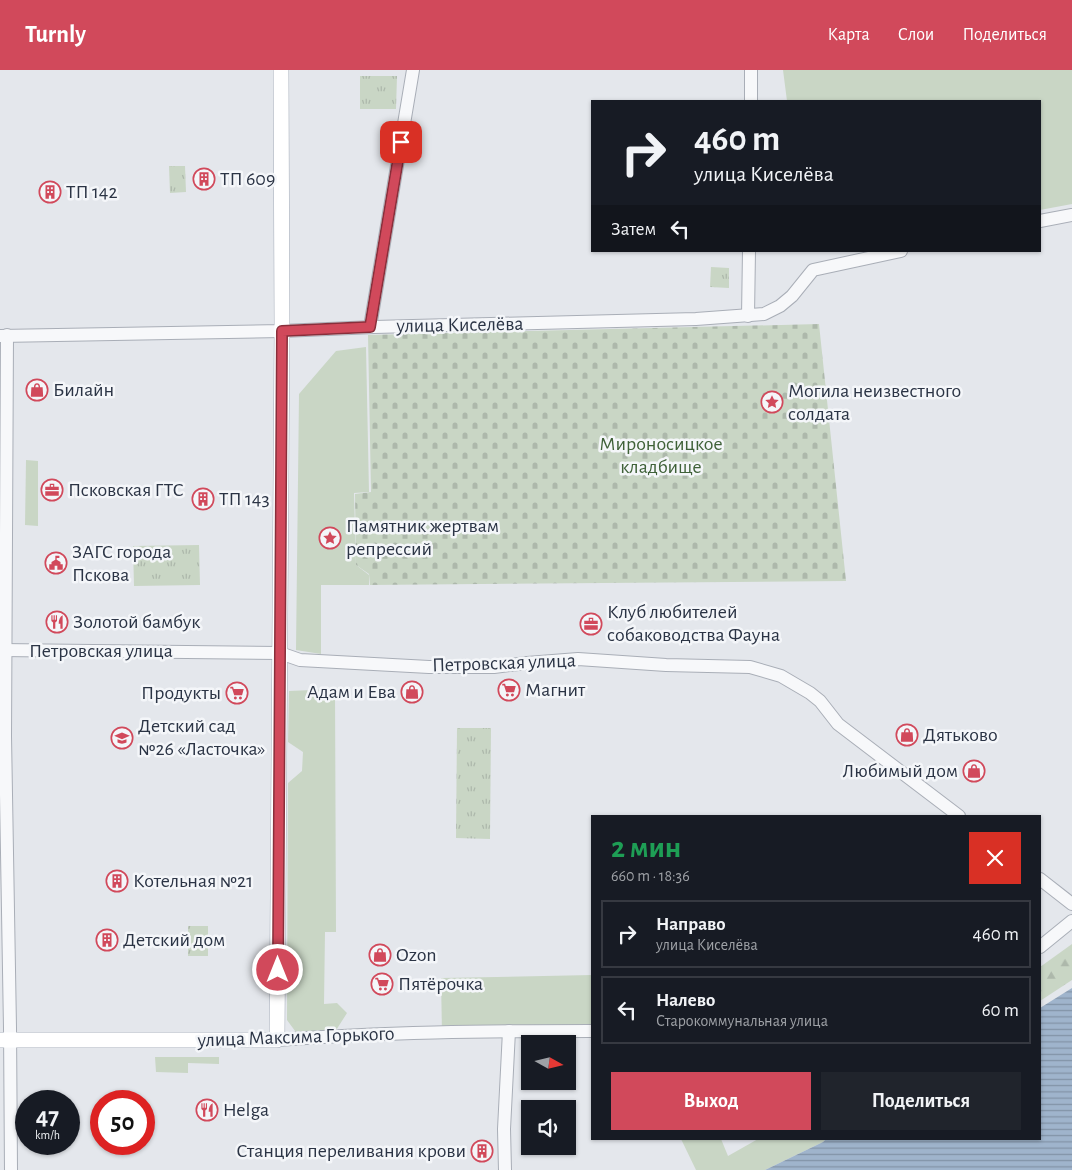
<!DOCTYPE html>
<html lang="ru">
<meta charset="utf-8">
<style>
:root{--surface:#171b24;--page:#20242c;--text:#f1f3f6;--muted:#9ea1a6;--line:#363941;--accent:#d1495b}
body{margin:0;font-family:"Alegreya Sans",sans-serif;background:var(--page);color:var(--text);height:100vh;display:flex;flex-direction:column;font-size:19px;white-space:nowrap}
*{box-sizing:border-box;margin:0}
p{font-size:16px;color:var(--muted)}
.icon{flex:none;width:28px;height:28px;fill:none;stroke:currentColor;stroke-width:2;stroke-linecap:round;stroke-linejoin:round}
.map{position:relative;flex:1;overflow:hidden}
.side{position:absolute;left:591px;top:745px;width:450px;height:325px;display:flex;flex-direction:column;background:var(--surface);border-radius:0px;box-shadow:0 1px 4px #0004}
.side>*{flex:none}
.hud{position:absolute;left:591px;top:30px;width:450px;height:152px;border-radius:0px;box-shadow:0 1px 4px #0004;background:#171b24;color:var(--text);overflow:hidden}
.needle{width:32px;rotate:98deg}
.buttons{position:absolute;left:521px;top:965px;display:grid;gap:10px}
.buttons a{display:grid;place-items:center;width:55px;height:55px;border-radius:0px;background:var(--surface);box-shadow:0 1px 4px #0004;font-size:25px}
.speed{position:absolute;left:15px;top:1020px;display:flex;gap:10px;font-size:25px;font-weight:700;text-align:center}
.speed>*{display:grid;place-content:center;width:65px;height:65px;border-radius:50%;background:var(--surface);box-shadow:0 1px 4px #0004;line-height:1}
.speed small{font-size:12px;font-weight:400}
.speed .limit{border:8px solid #d22;background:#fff;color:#111}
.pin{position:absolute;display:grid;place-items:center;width:42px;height:42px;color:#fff;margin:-21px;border-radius:10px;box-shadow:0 2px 8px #0006}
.me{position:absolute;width:55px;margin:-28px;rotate:0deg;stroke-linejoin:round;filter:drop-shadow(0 0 4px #0008)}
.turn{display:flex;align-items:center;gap:18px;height:105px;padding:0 20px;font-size:22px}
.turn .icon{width:65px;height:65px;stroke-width:2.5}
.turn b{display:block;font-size:35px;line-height:42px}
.then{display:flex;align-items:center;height:48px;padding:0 20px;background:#0003;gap:10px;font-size:19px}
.round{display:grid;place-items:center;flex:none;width:52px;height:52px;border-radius:0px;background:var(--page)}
.overview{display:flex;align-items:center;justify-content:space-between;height:85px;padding:0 20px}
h1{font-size:30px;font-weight:600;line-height:38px;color:#1e9e55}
.button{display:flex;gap:10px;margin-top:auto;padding:10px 20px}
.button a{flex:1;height:58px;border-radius:0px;background:var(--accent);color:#fff;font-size:20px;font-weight:600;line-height:58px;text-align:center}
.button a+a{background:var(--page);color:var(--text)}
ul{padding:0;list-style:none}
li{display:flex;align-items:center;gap:15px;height:68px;margin:0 10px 8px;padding:0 10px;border:2px solid var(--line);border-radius:0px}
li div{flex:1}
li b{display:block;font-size:19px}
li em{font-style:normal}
header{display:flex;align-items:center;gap:30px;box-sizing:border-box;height:70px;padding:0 25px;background:var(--accent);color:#fff}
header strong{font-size:24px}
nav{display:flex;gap:28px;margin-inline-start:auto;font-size:18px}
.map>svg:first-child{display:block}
</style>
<header>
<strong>Turnly</strong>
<nav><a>Карта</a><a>Слои</a><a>Поделиться</a></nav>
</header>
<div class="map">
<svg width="1072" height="1100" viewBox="0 0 1072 1100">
<defs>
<pattern id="forest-firs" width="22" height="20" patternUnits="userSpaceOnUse" patternTransform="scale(1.25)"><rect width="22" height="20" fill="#c9d6c5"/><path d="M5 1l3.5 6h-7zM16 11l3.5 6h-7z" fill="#adb8ab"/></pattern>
<pattern id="cemetery-stones" width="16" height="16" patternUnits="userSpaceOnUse" patternTransform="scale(1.25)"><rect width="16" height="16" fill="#c9d6c5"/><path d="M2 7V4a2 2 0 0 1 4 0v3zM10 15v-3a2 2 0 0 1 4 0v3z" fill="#adb8ab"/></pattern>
<pattern id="park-tufts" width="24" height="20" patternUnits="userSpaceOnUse" patternTransform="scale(1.25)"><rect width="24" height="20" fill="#c9d6c5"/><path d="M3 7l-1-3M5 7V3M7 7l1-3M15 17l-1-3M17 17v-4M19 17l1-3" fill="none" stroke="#adb8ab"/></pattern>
<pattern id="water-rules" width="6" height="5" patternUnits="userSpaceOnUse" patternTransform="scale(1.25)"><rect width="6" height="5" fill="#9fb4cc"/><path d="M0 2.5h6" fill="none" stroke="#8293a7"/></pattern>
</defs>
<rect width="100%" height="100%" fill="#e4e7ec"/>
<g fill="#c9d6c5">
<path d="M783,0H1072V134L1040,140V31H787Z"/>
<path d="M366,277L369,422L354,423L356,495L369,505V515H321V584L296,580L299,324L336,281Z"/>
<path d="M26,390L38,391V456L25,455Z"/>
<path d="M335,619L336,862H325L324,934L337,933L347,943L333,965H298L287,950L288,713L302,701L303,682L288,672L289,621Z"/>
<path d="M592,905V962L442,964L441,908Z"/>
<path d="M155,987H219V994L188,993V1003L156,1002Z"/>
<path d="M681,1069H721L728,1086L758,1069H826L823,1072L765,1100H696Z"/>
</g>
<path fill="url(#forest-firs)" d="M1072,874V910L1040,931V897Z"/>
<path fill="url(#cemetery-stones)" d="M819,254L846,511L370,515L369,504L356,495L355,424L371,422L368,265Z"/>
<g fill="url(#park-tufts)">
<path d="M360,6H397L396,39H360Z"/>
<path d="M169,96H185L186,122L170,123Z"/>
<path d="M711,197L729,198V218L710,217Z"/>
<path d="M199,475L200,515L134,516L133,476Z"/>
<path d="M457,658H491L490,769L456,768Z"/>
<rect x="188" y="856" width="20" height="30"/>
</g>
<path fill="url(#water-rules)" d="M1072,918V1100H765L823,1072L826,1069H1040V938Z"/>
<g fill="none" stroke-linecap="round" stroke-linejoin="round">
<g stroke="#a9aeb7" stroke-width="14">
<g id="minor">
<path d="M751,0V31"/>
<path d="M1040,151L1072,145"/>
<path d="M748,246L749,181"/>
<path d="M370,257L413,0"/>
<path d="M7,265L5,666L10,958L11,1100"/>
<path d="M0,266L282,261L374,257L696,249L764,244L780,236L792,226L813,200L901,181"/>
<path d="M0,580L280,583L300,590L429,597H494L527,593L578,589L666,595L750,597L781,606L810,623L820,631L838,654L959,746"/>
<path d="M1040,809L1072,834"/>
<path d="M1040,877L1072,851"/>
<path d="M277,970C382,962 487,961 592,961"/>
<path d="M505,1100L504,1059L509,961"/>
</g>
</g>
<g stroke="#a3abb8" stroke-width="16">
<path id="major" d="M0,970H277L282,261L281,0"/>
</g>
<use href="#minor" stroke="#f7f8fa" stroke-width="12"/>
<use href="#major" stroke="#fff" stroke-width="15"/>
</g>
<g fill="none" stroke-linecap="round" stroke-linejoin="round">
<g stroke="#882f3b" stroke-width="12">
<path id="route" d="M278,900L282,261L370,257L401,72"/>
</g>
<use href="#route" stroke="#d1495b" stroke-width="9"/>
</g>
<defs>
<g id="building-ring" transform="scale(1.125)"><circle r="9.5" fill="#f4f6f9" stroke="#d1495b" stroke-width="1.5"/><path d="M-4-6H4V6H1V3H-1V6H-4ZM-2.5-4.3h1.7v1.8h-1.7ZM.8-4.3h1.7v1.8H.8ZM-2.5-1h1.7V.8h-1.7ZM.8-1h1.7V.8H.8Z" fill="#d1495b"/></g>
<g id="shop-ring" transform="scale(1.125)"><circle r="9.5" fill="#f4f6f9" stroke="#d1495b" stroke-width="1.5"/><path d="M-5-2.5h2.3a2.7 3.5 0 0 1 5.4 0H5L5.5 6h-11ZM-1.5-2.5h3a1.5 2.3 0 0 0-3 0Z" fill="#d1495b"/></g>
<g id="sight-ring" transform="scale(1.125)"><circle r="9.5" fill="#f4f6f9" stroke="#d1495b" stroke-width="1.5"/><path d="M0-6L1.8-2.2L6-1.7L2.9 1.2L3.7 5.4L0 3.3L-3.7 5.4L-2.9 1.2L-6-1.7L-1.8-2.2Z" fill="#d1495b"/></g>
<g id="office-ring" transform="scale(1.125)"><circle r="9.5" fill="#f4f6f9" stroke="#d1495b" stroke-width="1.5"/><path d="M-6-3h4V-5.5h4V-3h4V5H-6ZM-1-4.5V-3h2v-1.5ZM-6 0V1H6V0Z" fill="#d1495b"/></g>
<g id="civic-ring" transform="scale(1.125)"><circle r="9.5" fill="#f4f6f9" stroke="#d1495b" stroke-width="1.5"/><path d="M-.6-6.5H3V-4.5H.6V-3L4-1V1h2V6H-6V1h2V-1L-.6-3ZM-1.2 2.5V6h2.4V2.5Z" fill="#d1495b"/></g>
<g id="restaurant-ring" transform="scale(1.125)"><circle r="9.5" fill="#f4f6f9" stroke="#d1495b" stroke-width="1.5"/><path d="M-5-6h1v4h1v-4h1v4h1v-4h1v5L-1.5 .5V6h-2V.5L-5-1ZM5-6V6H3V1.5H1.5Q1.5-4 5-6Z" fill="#d1495b"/></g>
<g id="supermarket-ring" transform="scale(1.125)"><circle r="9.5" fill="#f4f6f9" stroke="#d1495b" stroke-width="1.5"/><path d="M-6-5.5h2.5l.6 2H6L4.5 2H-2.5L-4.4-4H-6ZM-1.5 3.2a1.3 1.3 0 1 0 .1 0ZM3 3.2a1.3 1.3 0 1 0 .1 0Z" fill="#d1495b"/></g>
<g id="school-ring" transform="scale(1.125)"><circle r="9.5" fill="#f4f6f9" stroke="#d1495b" stroke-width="1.5"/><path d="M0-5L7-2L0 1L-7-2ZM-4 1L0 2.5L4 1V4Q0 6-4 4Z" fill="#d1495b"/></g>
</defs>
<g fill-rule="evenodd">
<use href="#building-ring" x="204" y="109"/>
<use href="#building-ring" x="50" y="122"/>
<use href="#shop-ring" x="37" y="320"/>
<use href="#sight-ring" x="772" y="332"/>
<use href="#office-ring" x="52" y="420"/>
<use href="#building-ring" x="203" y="429"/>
<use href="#sight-ring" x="330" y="468"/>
<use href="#civic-ring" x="56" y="493"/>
<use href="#restaurant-ring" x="57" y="552"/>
<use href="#office-ring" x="591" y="554"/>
<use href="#supermarket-ring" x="509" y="620"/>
<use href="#shop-ring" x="412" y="622"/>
<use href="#supermarket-ring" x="237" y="623"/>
<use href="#shop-ring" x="907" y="665"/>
<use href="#school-ring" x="122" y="668"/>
<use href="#shop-ring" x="974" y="701"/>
<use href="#building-ring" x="117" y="811"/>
<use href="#building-ring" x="107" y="870"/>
<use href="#shop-ring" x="380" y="885"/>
<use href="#supermarket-ring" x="382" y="914"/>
<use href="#restaurant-ring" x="207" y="1040"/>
<use href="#building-ring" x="482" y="1081"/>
</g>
<g text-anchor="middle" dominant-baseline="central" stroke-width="5" stroke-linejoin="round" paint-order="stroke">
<g font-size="20" fill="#2b3445" stroke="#f4f6f9" text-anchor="start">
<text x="220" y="109">ТП 609</text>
<text x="66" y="122">ТП 142</text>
<text x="53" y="320">Билайн</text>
<text x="788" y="321">Могила неизвестного<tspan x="788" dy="23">солдата</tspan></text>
<text x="68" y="420">Псковская ГТС</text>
<text x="219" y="429">ТП 143</text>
<text x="346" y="456">Памятник жертвам<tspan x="346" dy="23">репрессий</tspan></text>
<text x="72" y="482">ЗАГС города<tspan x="72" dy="23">Пскова</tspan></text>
<text x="607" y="542">Клуб любителей<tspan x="607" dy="23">собаководства Фауна</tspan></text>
<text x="73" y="552">Золотой бамбук</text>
<text x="525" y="620">Магнит</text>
<text x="396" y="622" text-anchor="end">Адам и Ева</text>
<text x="221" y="623" text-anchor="end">Продукты</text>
<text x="138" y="656">Детский сад<tspan x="138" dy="23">№26 «Ласточка»</tspan></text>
<text x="923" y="665">Дятьково</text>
<text x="958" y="701" text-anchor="end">Любимый дом</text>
<text x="133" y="811">Котельная №21</text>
<text x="123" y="870">Детский дом</text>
<text x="396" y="885">Ozon</text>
<text x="398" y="914">Пятёрочка</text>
<text x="223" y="1040">Helga</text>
<text x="466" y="1081" text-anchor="end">Станция переливания крови</text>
</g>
<g font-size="20" fill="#2b3445" stroke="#f4f6f9">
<text transform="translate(460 255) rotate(-1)">улица Киселёва</text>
<text x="101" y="581">Петровская улица</text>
<text transform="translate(504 593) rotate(-2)">Петровская улица</text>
<text transform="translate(296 967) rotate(-2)">улица Максима Горького</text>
</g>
<g font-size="20" fill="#3f6138" stroke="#f4f6f9">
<text x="661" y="374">Мироносицкое<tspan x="661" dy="23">кладбище</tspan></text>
</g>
</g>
</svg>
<div class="buttons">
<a><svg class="needle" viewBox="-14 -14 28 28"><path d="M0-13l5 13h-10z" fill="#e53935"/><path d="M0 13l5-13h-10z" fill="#9ea1a6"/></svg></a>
<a><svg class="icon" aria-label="sound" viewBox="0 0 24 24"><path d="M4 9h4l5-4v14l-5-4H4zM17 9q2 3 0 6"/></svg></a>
</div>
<div class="speed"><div>47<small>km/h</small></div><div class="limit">50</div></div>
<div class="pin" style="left:401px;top:72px;background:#d93025"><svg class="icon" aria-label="arrive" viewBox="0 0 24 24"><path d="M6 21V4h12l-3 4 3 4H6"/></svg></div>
<svg class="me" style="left:278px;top:900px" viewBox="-20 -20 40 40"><circle r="17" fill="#d1495b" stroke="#fff" stroke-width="3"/><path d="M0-11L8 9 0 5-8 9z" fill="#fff"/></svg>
<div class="hud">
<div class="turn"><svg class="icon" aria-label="right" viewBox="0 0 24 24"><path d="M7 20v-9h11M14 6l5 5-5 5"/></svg><div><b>460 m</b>улица Киселёва</div></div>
<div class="then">Затем<svg class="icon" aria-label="left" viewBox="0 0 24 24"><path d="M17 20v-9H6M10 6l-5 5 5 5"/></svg></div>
</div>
<section class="side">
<div class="overview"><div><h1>2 мин</h1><p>660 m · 18:36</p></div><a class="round" style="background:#d93025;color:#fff"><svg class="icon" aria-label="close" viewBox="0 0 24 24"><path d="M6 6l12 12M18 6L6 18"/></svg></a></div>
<ul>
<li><svg class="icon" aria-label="right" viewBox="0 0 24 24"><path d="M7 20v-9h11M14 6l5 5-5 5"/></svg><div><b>Направо</b><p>улица Киселёва</p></div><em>460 m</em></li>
<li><svg class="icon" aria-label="left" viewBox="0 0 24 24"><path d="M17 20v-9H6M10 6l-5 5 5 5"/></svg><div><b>Налево</b><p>Старокоммунальная улица</p></div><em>60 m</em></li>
</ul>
<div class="button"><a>Выход</a><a>Поделиться</a></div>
</section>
</div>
